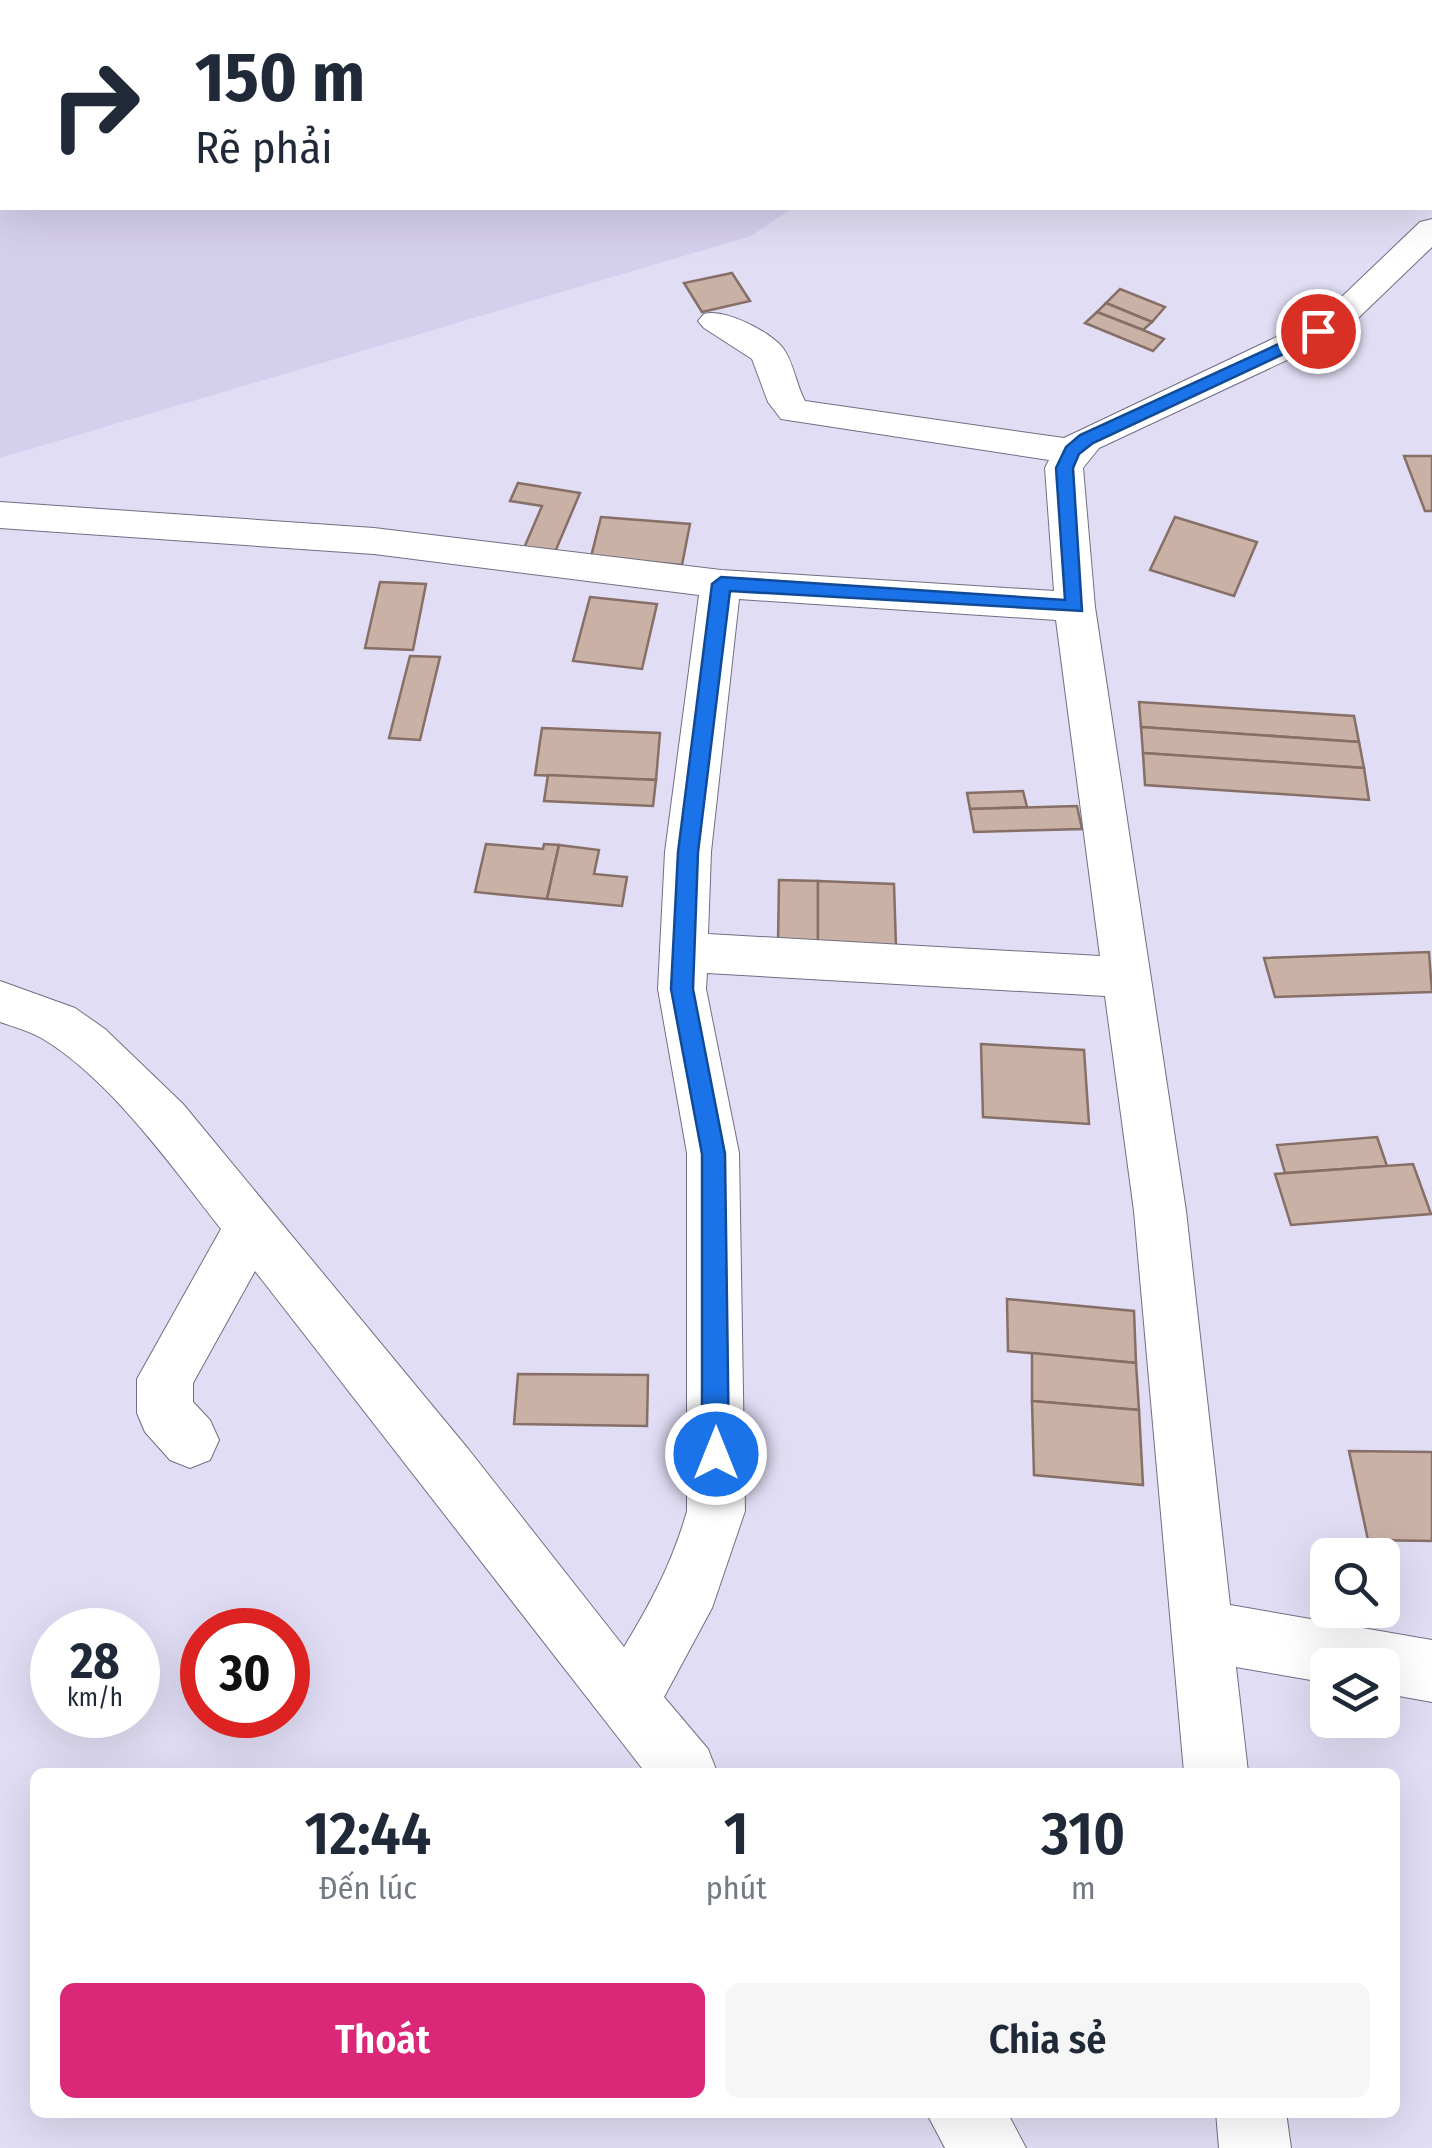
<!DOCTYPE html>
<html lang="vi">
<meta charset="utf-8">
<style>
:root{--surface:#fff;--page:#f6f6f7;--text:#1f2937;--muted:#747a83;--accent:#db2777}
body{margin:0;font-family:"Fira Sans Condensed",sans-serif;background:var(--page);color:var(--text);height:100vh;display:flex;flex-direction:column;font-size:38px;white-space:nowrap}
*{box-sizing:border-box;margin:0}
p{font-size:32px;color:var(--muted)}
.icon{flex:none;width:55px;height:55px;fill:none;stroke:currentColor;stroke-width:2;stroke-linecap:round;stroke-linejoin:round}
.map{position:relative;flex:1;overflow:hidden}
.panel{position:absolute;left:30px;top:1768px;width:1370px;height:350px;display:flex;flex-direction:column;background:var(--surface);border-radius:15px;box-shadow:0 10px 40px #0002}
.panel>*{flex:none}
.banner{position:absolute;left:0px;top:0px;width:1432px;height:210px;box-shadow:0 10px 40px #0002;background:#fff;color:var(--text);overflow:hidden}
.controls{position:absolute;left:1310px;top:1538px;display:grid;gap:20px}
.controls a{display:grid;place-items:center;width:90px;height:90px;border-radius:15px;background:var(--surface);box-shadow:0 10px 40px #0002;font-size:50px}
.speed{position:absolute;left:30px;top:1608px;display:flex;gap:20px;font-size:50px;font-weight:700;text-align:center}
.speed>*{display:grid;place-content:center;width:130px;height:130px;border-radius:50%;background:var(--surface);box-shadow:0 10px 40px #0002;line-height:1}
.speed small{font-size:25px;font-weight:400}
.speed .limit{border:15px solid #d22;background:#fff;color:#111}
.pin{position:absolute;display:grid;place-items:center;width:85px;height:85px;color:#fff;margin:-42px;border:5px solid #fff;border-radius:50%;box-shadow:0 2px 10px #0007}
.me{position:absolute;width:110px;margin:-55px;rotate:0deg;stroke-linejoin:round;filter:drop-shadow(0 0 8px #0008)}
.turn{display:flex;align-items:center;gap:35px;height:210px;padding:0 30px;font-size:45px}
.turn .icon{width:130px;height:130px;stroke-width:2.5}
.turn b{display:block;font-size:70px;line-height:85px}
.eta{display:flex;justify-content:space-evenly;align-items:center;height:170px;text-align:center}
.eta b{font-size:60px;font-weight:600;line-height:70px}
.button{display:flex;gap:20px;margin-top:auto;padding:20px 30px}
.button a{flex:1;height:115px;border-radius:15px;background:var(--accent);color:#fff;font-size:40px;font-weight:600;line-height:115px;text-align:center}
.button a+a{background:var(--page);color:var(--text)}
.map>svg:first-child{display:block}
</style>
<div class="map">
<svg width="1432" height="2148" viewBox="0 0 1432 2148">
<rect width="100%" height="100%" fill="#e1ddf5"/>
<path fill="#d5cfee" d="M0,0H1033L2,2V208H793L751,236L0,458Z"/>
<g fill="#cab1a6" stroke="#866f66" stroke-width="2.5">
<path d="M732,273L750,301L702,312L684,283Z"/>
<path d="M1120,289L1165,307L1152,322L1106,303Z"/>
<path d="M1106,303L1152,322L1143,330L1097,312Z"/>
<path d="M1097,312L1143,330L1164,339L1153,351L1085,323Z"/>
<path d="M1404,456H1432V511H1425Z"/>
<path d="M518,483L580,493L555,552L524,548L542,506L510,501Z"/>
<path d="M601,517L690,524L682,565L591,557Z"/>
<path d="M1175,517L1257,542L1234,596L1150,570Z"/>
<path d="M380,582L426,584L413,650L365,648Z"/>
<path d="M590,597L657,604L642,669L573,661Z"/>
<path d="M410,656L440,657L420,740L389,738Z"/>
<path d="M1139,702L1354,716L1359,742L1141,727Z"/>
<path d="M1141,727L1359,742L1364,768L1143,753Z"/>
<path d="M542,728L660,733L656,780L535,775Z"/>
<path d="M1143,753L1364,768L1369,800L1145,785Z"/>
<path d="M548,775L656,780L653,806L544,801Z"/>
<path d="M1023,791L1027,807L970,809L967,793Z"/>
<path d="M1077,806L1082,829L974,832L970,809Z"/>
<path d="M486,844L543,849L544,844L559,845L547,899L475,892Z"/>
<path d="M559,845L599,850L594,874L627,877L622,906L547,899Z"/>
<path d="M779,880L818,881V945L778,943Z"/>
<path d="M818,881L894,884L896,947L818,945Z"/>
<path d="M1429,952L1432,992L1275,997L1264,958Z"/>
<path d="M981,1044L1084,1050L1089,1124L983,1117Z"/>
<path d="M1377,1137L1387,1166L1285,1173L1277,1145Z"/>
<path d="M1413,1164L1431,1214L1291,1225L1275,1174Z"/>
<path d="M1007,1299L1134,1311L1136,1363L1008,1351Z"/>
<path d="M1032,1353L1136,1363L1139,1410L1032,1401Z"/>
<path d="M518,1374L648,1375L647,1426L514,1424Z"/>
<path d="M1032,1401L1139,1410L1143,1485L1034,1475Z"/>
<path d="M1349,1451L1432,1452V1541L1368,1540Z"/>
</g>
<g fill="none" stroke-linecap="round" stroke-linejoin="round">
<g stroke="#726e83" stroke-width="3">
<g id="service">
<path d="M306,0H328L329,2H308Z"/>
<path d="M2,55V68L0,69V56Z"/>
</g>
</g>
<g stroke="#726e83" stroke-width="2">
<g id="minor">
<path d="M1432,219V247L1352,324L1332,339L1099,448L1083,468L1095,607L1186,1211L1230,1605L1432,1640V1702L1382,1693V1665H1328V1683L1236,1667L1248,1772H1184L1134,1211L1105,996L707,973L706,989L739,1153L745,1511L712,1608L664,1697L708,1749L717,1772H645L255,1271L193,1383V1402L210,1420L219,1440L210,1460L190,1468L170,1460L145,1432L137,1413V1379L221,1229C173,1168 110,1079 43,1039C30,1031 14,1027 0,1022V981L75,1008L105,1029L183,1104L469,1450L624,1647C651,1603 673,1561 687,1511V1153L658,989L665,852L699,595L374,554L0,528V502L374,528L721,570L1054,591L1045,468L1049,460L781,419L768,402L752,359L704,328L698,321L704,314C724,308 769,331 783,348C794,363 796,385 805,401L1064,438L1306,323L1328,310L1420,222ZM739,599L1056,620L1100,956L708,934L711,852Z"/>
<path d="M926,2112H1007L1026,2148H945Z"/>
<path d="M1216,2112H1286L1291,2148H1219Z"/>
</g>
</g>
<use href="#service" fill="#fff" fill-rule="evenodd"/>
<use href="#minor" fill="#fff" fill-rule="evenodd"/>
</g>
<path fill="#1a73e8" stroke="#114b97" stroke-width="2.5" d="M1318,326L1324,328V335L1093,443L1079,454L1073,468L1082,611L730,591L698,852L693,989L725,1154L729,1454L725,1463L716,1466L706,1463L702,1454V1154L671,989L678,852L712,584L721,577L1065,600L1056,468L1066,447L1080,435Z"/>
</svg>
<div class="controls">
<a><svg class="icon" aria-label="search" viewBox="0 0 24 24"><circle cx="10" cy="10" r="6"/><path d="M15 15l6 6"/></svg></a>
<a><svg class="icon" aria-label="layers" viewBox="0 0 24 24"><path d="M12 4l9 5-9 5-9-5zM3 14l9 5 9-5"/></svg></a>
</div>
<div class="speed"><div>28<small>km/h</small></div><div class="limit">30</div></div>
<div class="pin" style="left:1318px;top:331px;background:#d93025"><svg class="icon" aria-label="arrive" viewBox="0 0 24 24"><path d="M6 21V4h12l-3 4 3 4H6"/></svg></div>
<svg class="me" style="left:716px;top:1454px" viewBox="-20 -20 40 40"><circle r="17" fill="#1a73e8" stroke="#fff" stroke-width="3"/><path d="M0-11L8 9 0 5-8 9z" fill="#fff"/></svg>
<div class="banner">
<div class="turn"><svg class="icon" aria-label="right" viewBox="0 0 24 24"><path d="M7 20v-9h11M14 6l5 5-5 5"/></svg><div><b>150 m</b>Rẽ phải</div></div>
</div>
<section class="panel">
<div class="eta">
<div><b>12:44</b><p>Đến lúc</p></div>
<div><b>1</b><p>phút</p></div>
<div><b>310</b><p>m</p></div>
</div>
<div class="button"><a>Thoát</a><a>Chia sẻ</a></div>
</section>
</div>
